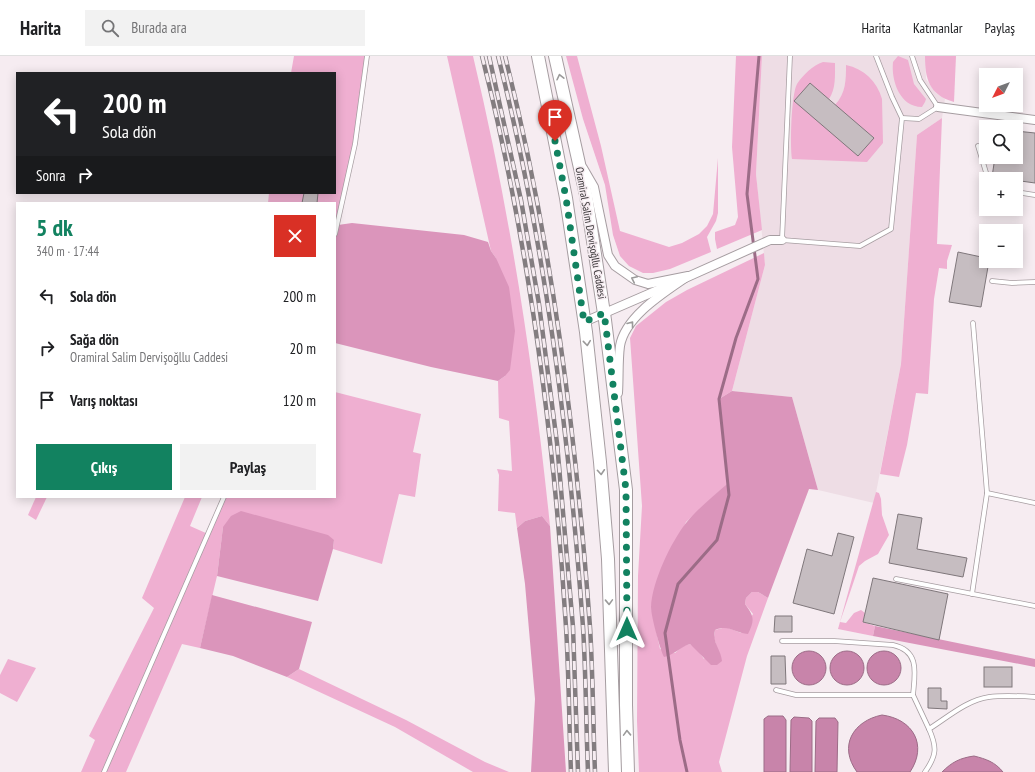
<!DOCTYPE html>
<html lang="tr">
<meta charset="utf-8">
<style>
:root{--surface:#fff;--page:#f2f2f2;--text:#202124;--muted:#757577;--line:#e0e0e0;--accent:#128260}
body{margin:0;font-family:"PT Sans Narrow",sans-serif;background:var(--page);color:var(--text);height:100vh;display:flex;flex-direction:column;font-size:15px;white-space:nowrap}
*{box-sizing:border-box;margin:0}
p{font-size:13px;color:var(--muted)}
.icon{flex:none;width:22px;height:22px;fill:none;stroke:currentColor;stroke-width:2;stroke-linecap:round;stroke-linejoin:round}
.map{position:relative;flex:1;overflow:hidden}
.side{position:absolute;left:16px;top:146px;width:320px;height:296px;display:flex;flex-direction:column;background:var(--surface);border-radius:0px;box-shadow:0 2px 10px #0003}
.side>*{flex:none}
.hud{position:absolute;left:16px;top:16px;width:320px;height:122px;border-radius:0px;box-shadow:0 2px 10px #0003;background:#202124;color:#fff;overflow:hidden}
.needle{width:26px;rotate:228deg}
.controls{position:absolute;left:979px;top:12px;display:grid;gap:8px}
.controls a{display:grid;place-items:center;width:44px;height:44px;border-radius:0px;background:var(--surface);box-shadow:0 2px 10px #0003;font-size:20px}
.pin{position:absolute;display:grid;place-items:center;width:34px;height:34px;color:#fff;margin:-41px -17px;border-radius:50% 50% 50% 0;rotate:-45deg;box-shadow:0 0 4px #0007}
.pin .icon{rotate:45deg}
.me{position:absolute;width:44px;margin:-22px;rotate:0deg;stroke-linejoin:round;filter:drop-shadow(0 0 3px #0008)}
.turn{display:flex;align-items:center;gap:14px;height:84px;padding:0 20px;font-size:18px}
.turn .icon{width:52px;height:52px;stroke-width:2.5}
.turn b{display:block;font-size:28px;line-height:34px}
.then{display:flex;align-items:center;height:38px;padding:0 20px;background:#0003;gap:8px;font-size:15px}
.round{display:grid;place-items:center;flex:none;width:42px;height:42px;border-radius:0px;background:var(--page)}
.headline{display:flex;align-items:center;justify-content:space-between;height:68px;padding:0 20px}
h1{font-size:24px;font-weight:700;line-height:30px;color:var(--accent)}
.button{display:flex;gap:8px;margin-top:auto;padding:8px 20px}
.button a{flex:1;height:46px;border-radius:0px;background:var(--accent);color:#fff;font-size:16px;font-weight:700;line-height:46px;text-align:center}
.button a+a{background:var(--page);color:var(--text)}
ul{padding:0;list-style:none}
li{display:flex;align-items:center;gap:12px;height:52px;padding:0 20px}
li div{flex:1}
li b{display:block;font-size:15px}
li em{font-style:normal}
header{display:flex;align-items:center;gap:24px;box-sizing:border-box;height:56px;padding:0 20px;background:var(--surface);border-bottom:1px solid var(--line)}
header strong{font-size:19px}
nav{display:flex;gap:22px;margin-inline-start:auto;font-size:14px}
.search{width:280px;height:36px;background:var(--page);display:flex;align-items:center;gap:10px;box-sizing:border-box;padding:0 14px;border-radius:0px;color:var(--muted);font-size:15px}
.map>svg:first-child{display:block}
</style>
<header>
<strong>Harita</strong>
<div class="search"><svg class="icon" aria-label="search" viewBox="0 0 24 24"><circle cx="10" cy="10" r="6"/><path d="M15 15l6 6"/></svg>Burada ara</div>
<nav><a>Harita</a><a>Katmanlar</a><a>Paylaş</a></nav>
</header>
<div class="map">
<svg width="1035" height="716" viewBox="0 0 1035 716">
<rect width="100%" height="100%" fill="#f6ecf1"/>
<path fill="#eedde5" d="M762,0H925L926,23L936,37L945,43L942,62L917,79L901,308L874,447L818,434L792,341L732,335L765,209L756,118Z"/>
<g fill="#efafd1">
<path d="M294,0H367L361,53L338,169L335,168V147H268L269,137H335V17H291Z"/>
<path d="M447,0H473C510,155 534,312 550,470L542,460L525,465L517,472L515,457L498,455L499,419L497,413L512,415L509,365L499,362L498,325L505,320L496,202L491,195Z"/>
<path d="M566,0H577L601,90L620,175L669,191L682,187L699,178L707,170L713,158L718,102V157L716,165L707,181L711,196L670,213L653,217H643L629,210L620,200L613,179L605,129L583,63Z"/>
<path d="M736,0H762L756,118L762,174L717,193L715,183V176L735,169L738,161L732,91Z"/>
<path d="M898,0L908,4L914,28L926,43L925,46L922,51C900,51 891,25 893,6Z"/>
<path d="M925,0H956L954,46C929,39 925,23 925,0Z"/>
<path d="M823,6L835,7C835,19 836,33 829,43L835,49C846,37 846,24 846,9C864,13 877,25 882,43L883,87L867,106L792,103C790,90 791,39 797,28C803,19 813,9 823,6Z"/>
<path d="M942,62L937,188L952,189L947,205V213L939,212L934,243L928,338L916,337L907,389L899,421L880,418L901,308L917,79Z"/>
<path d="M764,197L765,209L732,335L719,343L728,427L686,466L651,551L660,593L675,597L683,590L690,588L697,593L704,603L716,588L714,582L715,574L726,571L741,577L753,558L745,548L746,542L752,536H758L768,542L747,600L719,706L722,716H639L637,665L638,520L642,450L630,282L636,270L666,246L687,234Z"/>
<path d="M335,336L421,358L413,396L421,398L415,441L399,438L382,508L333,493L334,484L223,471L217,520L200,592L182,588L126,716H81L95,684L89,680L154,552L142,542L185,441H202L190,470L208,478L224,441H335Z"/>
<path d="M876,436L879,437L881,443L882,459L889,479L878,498L865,505L859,510L840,566L846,567L854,557L861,554L865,557L863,566L875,570L873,580L838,573Z"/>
<path d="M36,441H47L36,464L28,459Z"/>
<path d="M8,603L36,612L17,646L0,637V619Z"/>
<path d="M299,613L406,664L485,706L509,716H473L395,671L287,621Z"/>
</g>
<g fill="#db95bb">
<path d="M352,167L464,179L488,186L491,195L496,202L509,231L515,275L510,314L505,320L498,325L431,311L335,287V178L338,169Z"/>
<path d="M732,335L792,341L818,434L809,433L768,542L758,536H752L746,542L745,548C754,560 755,564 748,578C735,577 728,568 715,574C712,587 721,593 722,605L717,609H711L690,588C680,591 674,599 664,601C660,593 651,560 651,551C652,526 671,486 686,467C697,453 715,439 728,427L719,343Z"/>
<path d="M241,455L328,479L334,484L333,493L318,545L217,520L223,471L231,460Z"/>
<path d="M542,460L550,470L566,716H531L535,643L525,528L517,472L525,465Z"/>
<path d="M212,539L312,566L299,613L287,621L233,600L200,592Z"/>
<path d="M875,570L1035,603V611L873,580Z"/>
</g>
<g fill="#c884aa" stroke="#9c6c87">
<circle cx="809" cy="612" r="17"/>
<circle cx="884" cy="612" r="17"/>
<circle cx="847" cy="612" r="17"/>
<path d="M882,659C913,663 928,689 910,716H857C838,690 853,665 882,659Z"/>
<path d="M768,660H783L786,664V716H764V663Z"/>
<path d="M794,661L809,662L812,665V716H790L791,664Z"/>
<path d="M819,662H835L838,666L837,716H815L816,665Z"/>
<path d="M974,700C986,703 995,706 1003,716H942C952,706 960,702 974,700Z"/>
</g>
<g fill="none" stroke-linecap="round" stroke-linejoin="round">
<path stroke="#9c6c87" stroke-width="3" d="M687,716L680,684L665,577L678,528L717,484L729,439L719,343L736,282L758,223L747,138L759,0"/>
</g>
<g fill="#c6bdc1" stroke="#7f777b">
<path d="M810,27L874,82L858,100L794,45Z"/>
<path d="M1016,75L1035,77V127L992,121L995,101H1016Z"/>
<path d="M304,137H318L317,147H302Z"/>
<path d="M958,196L986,202V205H989L981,251L949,246Z"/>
<path d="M898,458L922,462L917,493L967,502L963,521L889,507Z"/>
<path d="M838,477L854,481L834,558L793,547L807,493L832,500Z"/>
<path d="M873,522L948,538L939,584L863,566Z"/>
<path d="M775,560H792V576H774Z"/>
<path d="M771,600H785L786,628H771Z"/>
<rect x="984" y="611" width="28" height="20"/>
<path d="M928,632H941V645H947V653L928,652Z"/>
</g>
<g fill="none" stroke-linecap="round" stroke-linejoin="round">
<g stroke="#a69da1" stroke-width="5.5">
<g id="service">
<path d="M790,0L782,184L860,190L891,173L902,62L919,63L938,51L920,24L912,0"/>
<path d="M876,0L892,41L902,62"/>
<path d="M978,90L988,123"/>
<path d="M1016,136L1035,139"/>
<path d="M335,178L355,88L367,0"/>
<path d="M992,225L1012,227L1035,226"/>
<path d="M987,437L1035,447"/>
<path d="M896,523L1035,550"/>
<path d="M972,538L987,437L973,267"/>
<path d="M782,585H834L893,589C920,595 915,617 913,639"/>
<path d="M776,634L796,639H913L929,673"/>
<path d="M104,716L224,441"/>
<path d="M925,716C937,699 937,691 929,673C948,661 967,644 989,641C1004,639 1020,640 1035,641"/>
</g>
</g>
<g stroke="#a69da1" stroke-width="10">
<g id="minor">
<path d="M938,51L1035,64"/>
<path d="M583,112L594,131L608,199L615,210L635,224L648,228L688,220C665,236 625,260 620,290C618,305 619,322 618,337"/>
<path d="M683,223L770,184H782"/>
<path d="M584,266L667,230"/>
</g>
</g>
<g stroke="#a69da1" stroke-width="14">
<g id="secondary">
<path d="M538,0L566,142L586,276L600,406L608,503L615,716"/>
<path d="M555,0L586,139L605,264L626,434V649L628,716"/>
</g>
</g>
<use href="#service" stroke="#fff" stroke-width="4"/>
<use href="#minor" stroke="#fff" stroke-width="8"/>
<use href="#secondary" stroke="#fff" stroke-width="12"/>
<g stroke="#837d80" stroke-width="4.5">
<g id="rail">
<path d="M482,0C529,187 554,379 566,571C569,619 569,668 571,716"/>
<path d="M489,0L521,144L539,248L557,387L573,571L578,716"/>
<path d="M498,0C545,186 569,379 583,571C586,619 586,668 588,716"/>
<path d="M505,0C552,186 576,379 590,571C593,619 593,668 595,716"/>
</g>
</g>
<use href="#rail" stroke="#f6ecf1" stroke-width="3" stroke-dasharray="9" stroke-linecap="butt"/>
</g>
<defs><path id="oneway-chevron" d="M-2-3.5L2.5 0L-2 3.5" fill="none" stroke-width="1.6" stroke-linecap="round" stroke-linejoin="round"/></defs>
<g stroke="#9b9a9a">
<use href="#oneway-chevron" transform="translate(560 21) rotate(-103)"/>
<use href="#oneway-chevron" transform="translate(634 223) rotate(-155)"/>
<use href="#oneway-chevron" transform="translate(631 268) rotate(-52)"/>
<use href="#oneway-chevron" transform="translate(587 287) rotate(84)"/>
<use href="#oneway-chevron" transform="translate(601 416) rotate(86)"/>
<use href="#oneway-chevron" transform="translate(609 546) rotate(88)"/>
<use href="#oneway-chevron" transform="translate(627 677) rotate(-92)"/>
</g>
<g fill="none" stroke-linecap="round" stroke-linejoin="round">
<path stroke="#128260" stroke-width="7" stroke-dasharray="0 12.6" d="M555,85L566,142L584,266L604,257L605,264L626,434L627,573"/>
</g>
<g text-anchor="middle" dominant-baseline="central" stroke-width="3" stroke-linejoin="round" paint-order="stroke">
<g font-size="11" fill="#373436" stroke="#f6ecf1">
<text transform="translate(591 177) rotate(80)">Oramiral Salim Dervişoğllu Caddesi</text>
</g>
</g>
</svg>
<div class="controls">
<a><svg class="needle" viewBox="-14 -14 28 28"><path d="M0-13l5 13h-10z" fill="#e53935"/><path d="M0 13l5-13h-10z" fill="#757577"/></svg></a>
<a><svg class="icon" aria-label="search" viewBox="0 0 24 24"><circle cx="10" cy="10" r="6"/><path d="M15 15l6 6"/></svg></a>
<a>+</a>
<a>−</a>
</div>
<div class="pin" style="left:555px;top:85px;background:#d93025"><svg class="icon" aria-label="arrive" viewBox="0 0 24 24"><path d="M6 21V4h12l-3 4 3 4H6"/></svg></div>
<svg class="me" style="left:627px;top:573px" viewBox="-20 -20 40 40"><path d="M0-17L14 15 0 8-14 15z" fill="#128260" stroke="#fff" stroke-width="4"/></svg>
<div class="hud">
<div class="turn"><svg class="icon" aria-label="left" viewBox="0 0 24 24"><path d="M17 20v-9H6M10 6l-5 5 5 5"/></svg><div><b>200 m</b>Sola dön</div></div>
<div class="then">Sonra<svg class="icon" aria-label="right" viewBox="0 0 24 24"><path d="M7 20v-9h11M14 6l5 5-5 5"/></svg></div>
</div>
<section class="side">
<div class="headline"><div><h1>5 dk</h1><p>340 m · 17:44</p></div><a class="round" style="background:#d93025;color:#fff"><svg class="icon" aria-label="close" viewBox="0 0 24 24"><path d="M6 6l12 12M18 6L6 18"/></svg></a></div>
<ul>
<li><svg class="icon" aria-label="left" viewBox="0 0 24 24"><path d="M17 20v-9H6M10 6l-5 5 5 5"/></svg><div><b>Sola dön</b></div><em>200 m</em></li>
<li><svg class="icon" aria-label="right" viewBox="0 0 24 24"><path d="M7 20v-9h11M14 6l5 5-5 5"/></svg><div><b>Sağa dön</b><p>Oramiral Salim Dervişoğllu Caddesi</p></div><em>20 m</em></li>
<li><svg class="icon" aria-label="arrive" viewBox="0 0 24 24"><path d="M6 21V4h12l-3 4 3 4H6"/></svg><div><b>Varış noktası</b></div><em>120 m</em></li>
</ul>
<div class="button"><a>Çıkış</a><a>Paylaş</a></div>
</section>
</div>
